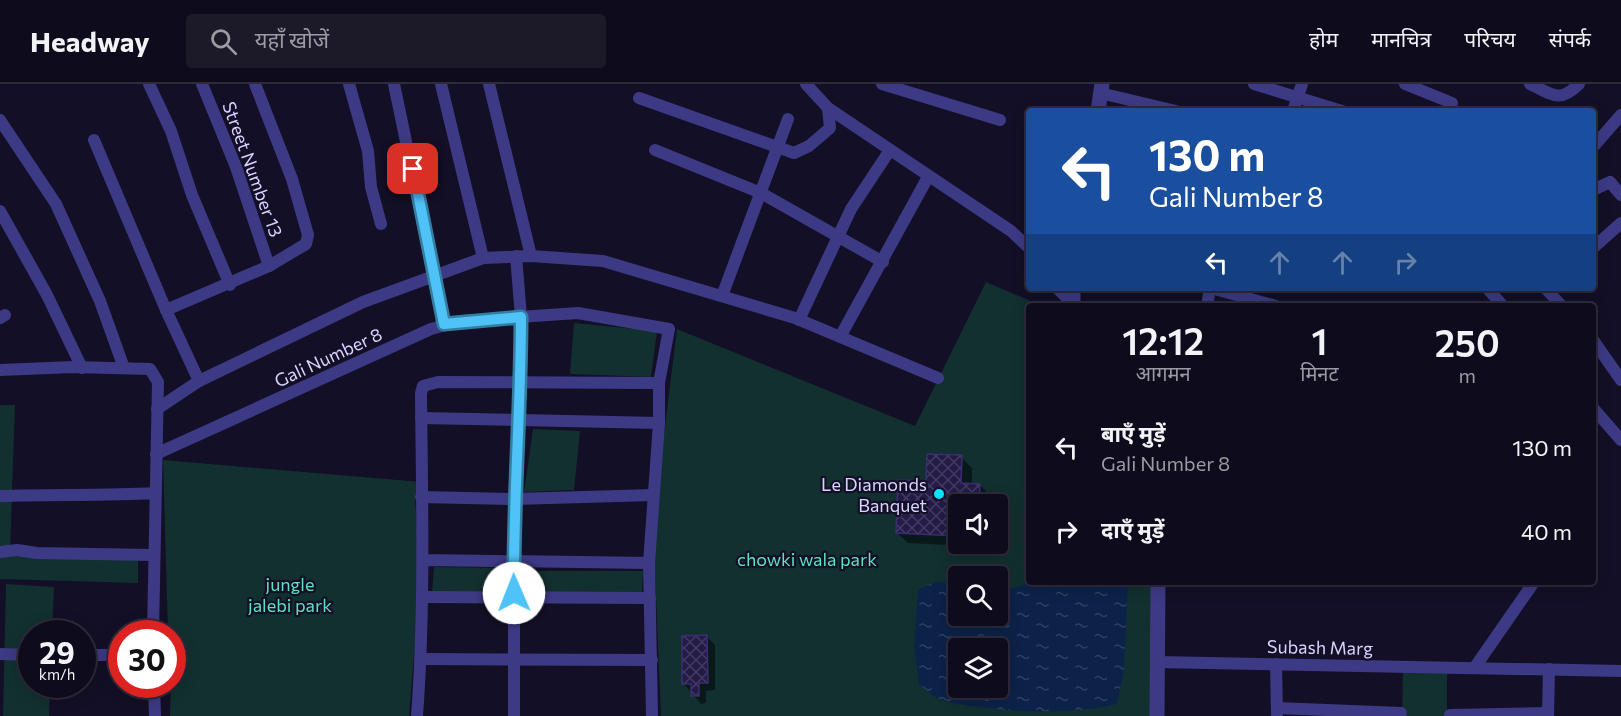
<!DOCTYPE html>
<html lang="hi">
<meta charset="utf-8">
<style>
:root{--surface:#0e0b1c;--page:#1c1929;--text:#f1f3f6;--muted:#9b9ba3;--line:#2e2b3b}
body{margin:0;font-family:Commissioner,"Noto Sans Devanagari",sans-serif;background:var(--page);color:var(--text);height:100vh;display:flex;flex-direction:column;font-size:22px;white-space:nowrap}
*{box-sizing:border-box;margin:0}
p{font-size:20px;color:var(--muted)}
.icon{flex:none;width:33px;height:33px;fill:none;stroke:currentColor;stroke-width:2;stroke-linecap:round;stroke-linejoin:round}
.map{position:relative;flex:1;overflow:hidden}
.panel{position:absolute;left:1026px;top:219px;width:570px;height:282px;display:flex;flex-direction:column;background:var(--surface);border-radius:6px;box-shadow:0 3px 15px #0003,0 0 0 2px var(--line)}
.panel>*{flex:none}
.top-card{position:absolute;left:1026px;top:24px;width:570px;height:183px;border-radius:6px;box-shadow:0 3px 15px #0003,0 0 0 2px var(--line);background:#1a4fa0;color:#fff;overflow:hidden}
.fabs{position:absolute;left:948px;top:410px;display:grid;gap:12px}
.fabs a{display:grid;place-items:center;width:60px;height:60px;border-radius:6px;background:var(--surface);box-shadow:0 3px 15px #0003,0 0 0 2px var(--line);font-size:30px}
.speed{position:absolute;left:18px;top:536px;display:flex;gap:12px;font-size:30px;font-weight:700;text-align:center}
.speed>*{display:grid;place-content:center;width:78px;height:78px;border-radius:50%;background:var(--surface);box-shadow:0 3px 15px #0003,0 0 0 2px var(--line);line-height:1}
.speed small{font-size:15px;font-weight:400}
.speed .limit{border:9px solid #d22;background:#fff;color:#111}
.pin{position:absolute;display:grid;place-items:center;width:51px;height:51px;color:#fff;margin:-26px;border-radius:12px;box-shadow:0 3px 9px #0006}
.me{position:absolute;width:66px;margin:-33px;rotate:359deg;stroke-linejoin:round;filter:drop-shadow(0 0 4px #0008)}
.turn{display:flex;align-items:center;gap:21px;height:126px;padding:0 24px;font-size:27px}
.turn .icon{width:78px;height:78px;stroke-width:2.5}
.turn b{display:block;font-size:42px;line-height:51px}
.lanes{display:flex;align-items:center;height:57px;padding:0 24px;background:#0003;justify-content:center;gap:30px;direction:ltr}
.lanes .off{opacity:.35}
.eta{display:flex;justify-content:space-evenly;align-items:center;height:102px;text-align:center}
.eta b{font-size:36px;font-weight:600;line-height:42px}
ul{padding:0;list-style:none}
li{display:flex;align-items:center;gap:18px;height:84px;padding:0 24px}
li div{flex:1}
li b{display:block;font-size:22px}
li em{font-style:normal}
header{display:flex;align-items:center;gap:36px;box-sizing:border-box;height:84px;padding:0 30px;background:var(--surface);border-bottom:2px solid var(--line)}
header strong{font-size:28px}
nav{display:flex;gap:33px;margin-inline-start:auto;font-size:21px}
.search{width:420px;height:54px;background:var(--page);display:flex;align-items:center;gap:15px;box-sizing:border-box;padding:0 21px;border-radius:6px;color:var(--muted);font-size:22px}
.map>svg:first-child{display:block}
</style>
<header>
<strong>Headway</strong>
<div class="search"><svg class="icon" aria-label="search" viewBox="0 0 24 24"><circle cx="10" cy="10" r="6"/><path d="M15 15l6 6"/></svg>यहाँ खोजें</div>
<nav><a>होम</a><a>मानचित्र</a><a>परिचय</a><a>संपर्क</a></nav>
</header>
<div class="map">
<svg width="1621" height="632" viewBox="0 0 1621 632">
<defs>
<pattern id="water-ripples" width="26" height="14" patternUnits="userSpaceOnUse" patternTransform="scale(1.5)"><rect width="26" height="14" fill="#0c2248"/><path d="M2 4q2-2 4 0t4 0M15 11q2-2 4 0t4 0" fill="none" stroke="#2f4163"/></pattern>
<pattern id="building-cross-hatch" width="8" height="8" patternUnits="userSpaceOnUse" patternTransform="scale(1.5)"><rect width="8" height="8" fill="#241b47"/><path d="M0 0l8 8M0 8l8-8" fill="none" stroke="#433b63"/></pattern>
</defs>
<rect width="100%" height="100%" fill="#130f26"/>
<g fill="#12302f" fill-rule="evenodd">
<path d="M986,198L1042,222H1029V498H1156L1152,632H661L653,439L677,245L915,342ZM958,420H998V459H958ZM958,492H998V531H958ZM958,564H998V603H958Z"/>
<path d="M574,239L657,247L651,293L570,290Z"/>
<path d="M0,321H15L10,469L138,470V499L0,495Z"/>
<path d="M533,345L580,347L574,406L524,408Z"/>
<path d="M163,376L421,398L415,413L420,499L409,632H170L172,549H168Z"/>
<path d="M434,483L506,484L503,513L432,509Z"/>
<path d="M527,487H643L642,513L526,511Z"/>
<path d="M6,500L54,503L52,549H32V600H50L49,632H3Z"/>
<path d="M1403,583H1447V632H1402Z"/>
</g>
<path fill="url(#water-ripples)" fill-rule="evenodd" d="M935,498L958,499V531H998V503L1011,505L1032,498H1128L1124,587L1117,620C1073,632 987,628 942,616C934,614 926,605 919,600L914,562L918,506ZM958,564H998V603H958Z"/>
<g fill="#0007">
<path d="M961,373L972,384V401H980L991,412L990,420H958V459H989V463L908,459L897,449L928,399Z"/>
<path d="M707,553L715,561V606L706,607V619L701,620L684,600Z"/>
</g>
<g fill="url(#building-cross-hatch)" stroke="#3b2d73" stroke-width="1.5">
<path d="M927,370L962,371L961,399L980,400L979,420H958V452L896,449L898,396L926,397Z"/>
<path d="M707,551L708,599H699V612H691V600H682V552Z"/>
</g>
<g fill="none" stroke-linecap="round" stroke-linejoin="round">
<g stroke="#3d3a85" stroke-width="12">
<path d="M149,0L171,47L192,111L230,201"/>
<path d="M202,0L236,83L269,182"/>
<path d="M349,0L368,67L371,103L381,140"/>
<path d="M394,0L444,240"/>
<path d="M441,0L483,174"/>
<path d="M489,0L531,172"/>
<path d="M806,0L828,24"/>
<path d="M882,0L1000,36"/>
<path d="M1254,0L1342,27"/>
<path d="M1405,0L1452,19"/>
<path d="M1530,0C1552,10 1559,20 1579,0"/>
<path d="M1100,9L1176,27"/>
<path d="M639,14L794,69L809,62L830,44L828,24L1011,147L1029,164"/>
<path d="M1293,27L1302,0"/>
<path d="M0,36L56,120L100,217L124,284"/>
<path d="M94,56L166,226L199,297"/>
<path d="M1593,63L1621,31"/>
<path d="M655,66L761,109L883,178"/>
<path d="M1593,106L1610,98L1621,111"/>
<path d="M0,127L47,211L82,284"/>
<path d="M1593,164L1621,139"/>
<path d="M1057,204L1072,219"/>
<path d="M1211,204L1276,222"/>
<path d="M1487,204L1503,222"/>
<path d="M1545,204L1562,222"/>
<path d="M722,212L788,35"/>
<path d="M1207,222L1210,204"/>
<path d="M166,226L269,182L306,160L308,151L292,95L255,0"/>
<path d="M0,234L5,231"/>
<path d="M799,236L851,125L890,66"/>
<path d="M840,253L928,93"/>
<path d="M1593,256L1621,296"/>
<path d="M0,286L73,283L150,285L158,298L153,549"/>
<path d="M1593,324L1621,356"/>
<path d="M157,325L199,297L363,218L483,174L531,172L603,177L795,234L938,294"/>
<path d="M421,334L659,339"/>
<path d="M156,370L431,245L460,237L578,229L669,245L659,299"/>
<path d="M0,412C52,410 103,412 155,409"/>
<path d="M421,413L514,415L653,411"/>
<path d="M0,468L17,466L37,469L152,471"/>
<path d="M649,479L652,632"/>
<path d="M423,513L650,514"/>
<path d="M0,570L32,571"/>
<path d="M82,571H122"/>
<path d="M421,575L652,576"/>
<path d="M1157,578L1621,587"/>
<path d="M1276,580L1277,630"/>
<path d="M1475,583L1534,498"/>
<path d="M154,600L155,632"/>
<path d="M1277,624L1401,629"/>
<path d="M1450,631L1548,629"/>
<path d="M417,632C425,524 422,417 421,309L423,302L438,298L659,299V339L649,479L424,476"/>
<path d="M514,632V415L521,297V233L516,172"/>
<path d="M1548,632L1549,585"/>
</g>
<g stroke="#3d3a85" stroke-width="15">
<path d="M1098,27L1102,0"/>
<path d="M1073,222V204"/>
<path d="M1157,632L1158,498"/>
</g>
</g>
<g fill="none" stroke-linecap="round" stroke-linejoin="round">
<g stroke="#337fa1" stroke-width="15">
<path id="route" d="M413,85L444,240L521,233C521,325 513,417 514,509"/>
</g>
<use href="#route" stroke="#4fc3f7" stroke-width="10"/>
</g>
<circle fill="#00e5ff" stroke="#130f26" stroke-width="2" cx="939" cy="410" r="6"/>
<g text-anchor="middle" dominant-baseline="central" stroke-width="4.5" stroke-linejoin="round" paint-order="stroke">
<g font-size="18" fill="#d9d4ff" stroke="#130f26">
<text transform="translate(253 85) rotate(70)">Street Number 13</text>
<text transform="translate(328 273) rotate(-25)">Gali Number 8</text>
<text transform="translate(1320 563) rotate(1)">Subash Marg</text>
</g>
<g font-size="18" fill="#d9d4ff" stroke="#130f26" text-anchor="end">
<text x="927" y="400">Le Diamonds<tspan x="927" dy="21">Banquet</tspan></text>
</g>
<g font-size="18" fill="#5fe0c0" stroke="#130f26">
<text x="807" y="475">chowki wala park</text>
<text x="290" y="500">jungle<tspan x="290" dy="21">jalebi park</tspan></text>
</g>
</g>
</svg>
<div class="fabs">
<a><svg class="icon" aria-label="sound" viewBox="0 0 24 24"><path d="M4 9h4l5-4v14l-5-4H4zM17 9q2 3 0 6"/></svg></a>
<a><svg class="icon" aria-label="search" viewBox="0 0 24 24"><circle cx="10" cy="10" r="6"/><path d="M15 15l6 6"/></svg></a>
<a><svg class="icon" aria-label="layers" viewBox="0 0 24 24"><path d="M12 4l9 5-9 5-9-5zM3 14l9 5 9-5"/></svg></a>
</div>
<div class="speed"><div>29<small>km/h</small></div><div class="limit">30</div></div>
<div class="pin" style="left:413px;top:85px;background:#d93025"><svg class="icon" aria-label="arrive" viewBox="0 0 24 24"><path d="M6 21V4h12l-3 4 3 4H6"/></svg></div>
<svg class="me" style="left:514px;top:509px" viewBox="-20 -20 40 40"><circle r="19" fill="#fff"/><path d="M0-13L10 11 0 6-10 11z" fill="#4fc3f7"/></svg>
<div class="top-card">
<div class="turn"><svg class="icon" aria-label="left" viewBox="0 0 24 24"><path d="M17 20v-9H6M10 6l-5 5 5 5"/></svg><div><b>130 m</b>Gali Number 8</div></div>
<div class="lanes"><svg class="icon" aria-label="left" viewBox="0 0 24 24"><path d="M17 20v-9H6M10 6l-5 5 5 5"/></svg><svg class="icon off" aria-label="ahead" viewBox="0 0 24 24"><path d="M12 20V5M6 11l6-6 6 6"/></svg><svg class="icon off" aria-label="ahead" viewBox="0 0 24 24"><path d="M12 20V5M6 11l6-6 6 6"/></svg><svg class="icon off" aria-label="right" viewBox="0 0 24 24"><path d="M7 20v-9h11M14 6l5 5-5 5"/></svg></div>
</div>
<section class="panel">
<div class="eta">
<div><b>12:12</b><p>आगमन</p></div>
<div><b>1</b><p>मिनट</p></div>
<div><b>250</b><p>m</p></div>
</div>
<ul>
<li><svg class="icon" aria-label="left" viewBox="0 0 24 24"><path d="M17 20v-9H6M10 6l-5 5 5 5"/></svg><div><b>बाएँ मुड़ें</b><p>Gali Number 8</p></div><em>130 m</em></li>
<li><svg class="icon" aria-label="right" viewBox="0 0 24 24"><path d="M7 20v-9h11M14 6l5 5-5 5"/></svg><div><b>दाएँ मुड़ें</b></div><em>40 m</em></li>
</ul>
</section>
</div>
